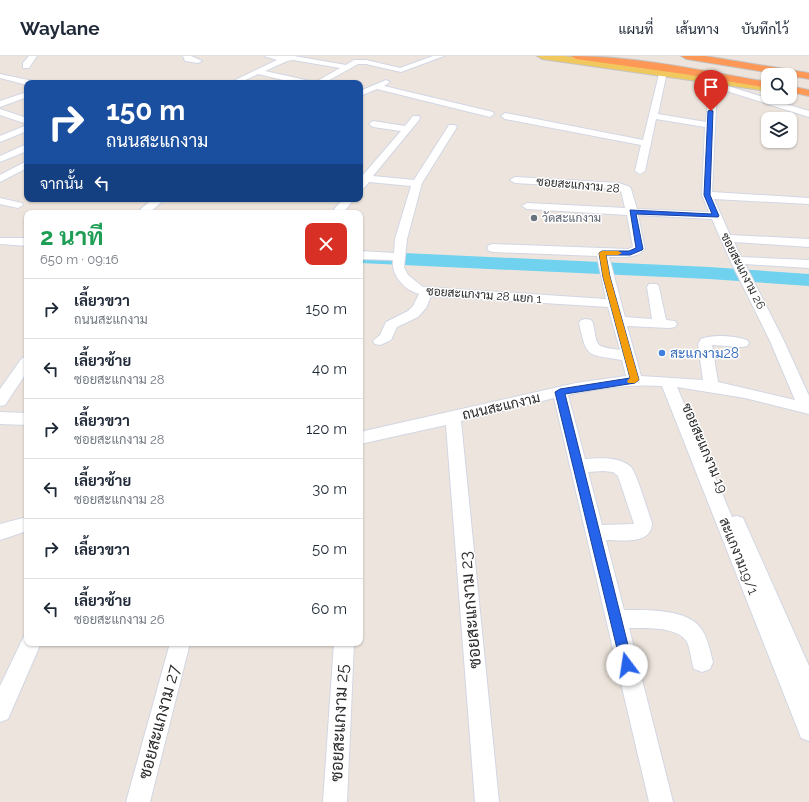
<!DOCTYPE html>
<html lang="th">
<meta charset="utf-8">
<style>
:root{--surface:#fff;--page:#f6f6f7;--text:#1f2937;--muted:#747a83;--line:#e0e1e3}
body{margin:0;font-family:Raleway,Sarabun,sans-serif;background:var(--page);color:var(--text);height:100vh;display:flex;flex-direction:column;font-size:15px;white-space:nowrap}
*{box-sizing:border-box;margin:0}
p{font-size:13px;color:var(--muted)}
.icon{flex:none;width:22px;height:22px;fill:none;stroke:currentColor;stroke-width:2;stroke-linecap:round;stroke-linejoin:round}
.map{position:relative;flex:1;overflow:hidden}
.panel{position:absolute;left:24px;top:154px;width:339px;height:436px;display:flex;flex-direction:column;background:var(--surface);border-radius:8px;box-shadow:0 1px 3px #0004}
.panel>*{flex:none}
.hud{position:absolute;left:24px;top:24px;width:339px;height:122px;border-radius:8px;box-shadow:0 1px 3px #0004;background:#1a4fa0;color:#fff;overflow:hidden}
.fabs{position:absolute;left:761px;top:12px;display:grid;gap:8px}
.fabs a{display:grid;place-items:center;width:36px;height:36px;border-radius:8px;background:var(--surface);box-shadow:0 1px 3px #0004;font-size:20px}
.pin{position:absolute;display:grid;place-items:center;width:34px;height:34px;color:#fff;margin:-41px -17px;border-radius:50% 50% 50% 0;rotate:-45deg;box-shadow:0 0 4px #0007}
.pin .icon{rotate:45deg}
.me{position:absolute;width:44px;margin:-22px;rotate:346deg;stroke-linejoin:round;filter:drop-shadow(0 0 3px #0008)}
.turn{display:flex;align-items:center;gap:14px;height:84px;padding:0 16px;font-size:18px}
.turn .icon{width:52px;height:52px;stroke-width:2.5}
.turn b{display:block;font-size:28px;line-height:34px}
.then{display:flex;align-items:center;height:38px;padding:0 16px;background:#0003;gap:8px;font-size:15px}
.round{display:grid;place-items:center;flex:none;width:42px;height:42px;border-radius:8px;background:var(--page)}
.overview{display:flex;align-items:center;justify-content:space-between;height:68px;padding:0 16px}
h1{font-size:24px;font-weight:700;line-height:30px;color:#1e9e55}
ul{padding:0;list-style:none}
li{display:flex;align-items:center;gap:12px;height:60px;padding:0 16px;border-top:1px solid var(--line)}
li div{flex:1}
li b{display:block;font-size:15px}
li em{font-style:normal}
header{display:flex;align-items:center;gap:24px;box-sizing:border-box;height:56px;padding:0 20px;background:var(--surface);border-bottom:1px solid var(--line)}
header strong{font-size:19px}
nav{display:flex;gap:22px;margin-inline-start:auto;font-size:14px}
.map>svg:first-child{display:block}
</style>
<header>
<strong>Waylane</strong>
<nav><a>แผนที่</a><a>เส้นทาง</a><a>บันทึกไว้</a></nav>
</header>
<div class="map">
<svg width="809" height="746" viewBox="0 0 809 746">
<rect width="100%" height="100%" fill="#ede5dd"/>
<g fill="none" stroke-linecap="round" stroke-linejoin="round">
<path fill="#70d2ee" fill-rule="evenodd" d="M360,195L709,211L809,218V230L709,223L360,207Z"/>
<g stroke="#d2d6e3" stroke-width="2">
<g id="minor">
<path d="M29,0H37L29,12H23V7Z"/>
<path d="M183,0H191L202,5L198,7L185,5Z"/>
<path d="M264,0H294L346,9L354,4H366L400,12L433,0H444L401,16L366,8H358L324,27H314L340,12L293,4L287,5L265,15L310,25L311,27H296L258,18L239,27H229L277,4Z"/>
<path d="M660,14H663L667,16L658,58L706,66L709,30L708,28L711,21H714L718,23V27L809,55V61L717,32L712,136L809,142V148L714,143L730,179L809,183V191L734,186L741,201L809,204V212L745,208L784,285L809,340V358L745,342L677,331L732,461L737,460L743,462L809,610V685L801,682L798,674L662,330C630,328 599,332 568,339L585,403C598,402 620,400 631,411C637,418 648,456 652,467C652,489 621,484 606,484L624,554C645,554 689,552 702,574C708,583 710,595 713,606L710,613L702,616L694,613C691,605 691,595 687,586C678,570 644,572 629,572L673,746H649L554,342L461,365L499,746H475L446,369L360,388V376L576,327L626,320L622,304C587,298 587,303 579,267L581,264L586,263L591,264L593,267C598,292 594,290 620,294L608,251L431,240L426,252L418,261L397,271L391,284L380,289L375,288L373,285L380,279L386,266L408,255L413,250L419,238C404,234 391,219 393,204L360,203V195L394,197L395,183L411,130L369,126L364,132L360,133V119H363L401,75L373,71L369,68L373,65L405,70L413,60H419L420,62L419,64L373,120L414,124L449,69H455L457,71L422,127L407,183L404,211L408,219L423,231L606,243L597,200L493,196L489,195L487,192L489,189L493,188L628,193L633,191L627,159L527,153L522,150L527,147L625,152L621,135L617,133L515,127L510,124L515,121L619,127L630,131L631,133L637,153L709,156L702,139L705,71L656,63L645,115L640,118L635,115L641,89L505,63L501,60L505,57L643,84ZM638,159L712,163L730,204L770,285L795,344L718,326L712,289L742,291L747,290L749,287L747,284C733,280 715,278 701,283L698,288L703,324L641,320L627,270L670,272L675,271L677,268L675,265L666,264L659,231L657,228H649L647,231L652,263L625,261L609,201C620,201 637,203 645,193ZM603,415L613,416L618,420L634,468L602,469L588,416Z"/>
<path d="M0,18L33,25L34,27H27V29L0,22Z"/>
<path d="M386,24L390,26L384,30L493,56L494,58L490,61L377,33L360,40V35Z"/>
<path d="M27,36V41L0,51V45Z"/>
<path d="M0,53L27,62V68L0,59Z"/>
<path d="M27,69V75L0,86V80Z"/>
<path d="M27,88V95L0,106V100Z"/>
<path d="M27,105V112L0,126V119Z"/>
<path d="M0,142L22,147L23,149L18,152L0,148Z"/>
<path d="M153,143H165L149,157H136Z"/>
<path d="M343,143H354L343,157H331Z"/>
<path d="M0,182H27V190L0,188Z"/>
<path d="M27,300V316L5,349L0,350V333L22,302Z"/>
<path d="M0,356L27,357V369L0,368Z"/>
<path d="M27,461V475L0,484V468Z"/>
<path d="M27,579V587H41L8,663L0,666V630L24,580Z"/>
<path d="M170,587H190L150,746H126Z"/>
<path d="M334,587H354L347,746H323Z"/>
</g>
</g>
<g stroke="#c4c4c4" stroke-width="2">
<path id="major" d="M537,0H564L768,29V35L542,3Z"/>
</g>
<g stroke="#c4c4c4" stroke-width="2">
<g id="highway">
<path d="M571,0C637,0 703,15 768,26V32L684,18L576,3Z"/>
<path d="M681,0H705L809,17V23L686,3Z"/>
<path d="M790,30L809,34V40L790,36Z"/>
</g>
</g>
<use href="#minor" fill="#fff" fill-rule="evenodd"/>
<use href="#major" fill="#f0c85e" fill-rule="evenodd"/>
<use href="#highway" fill="#fe9857" fill-rule="evenodd"/>
</g>
<path fill="#2563eb" stroke="#184099" d="M711,54L713,55L710,139L719,160L718,161L636,158L643,193L642,194L630,199H606L610,221L639,324L635,327L565,338L633,609L632,613L627,615L623,613L621,609L555,336L560,333L630,322L603,221L599,197L602,195H629L636,192L630,154L712,158L704,139L708,55Z"/>
<path fill="#f59e0b" d="M602,195H618L622,197L618,199H606L610,221L639,324L635,327H628L627,325L630,322L603,221L599,197Z"/>
<circle fill="#6b7280" stroke="#fff" stroke-width="1.5" cx="534" cy="162" r="4"/>
<circle fill="#3f7fe0" stroke="#fff" stroke-width="1.5" cx="662" cy="297" r="4"/>
<g text-anchor="middle" dominant-baseline="central" stroke-width="3" stroke-linejoin="round" paint-order="stroke">
<g font-size="12" fill="#2b2b2b" stroke="#fff">
<text transform="translate(578 129) rotate(5)">ซอยสะแกงาม 28</text>
<text transform="translate(743 215) rotate(63)">ซอยสะแกงาม 26</text>
<text transform="translate(484 239) rotate(4)">ซอยสะแกงาม 28 แยก 1</text>
</g>
<g font-size="12" fill="#5b616d" stroke="#fff" text-anchor="start">
<text x="542" y="162">วัดสะแกงาม</text>
</g>
<g font-size="14" fill="#366cbe" stroke="#fff" text-anchor="start">
<text x="670" y="297">สะแกงาม28</text>
</g>
<g font-size="14" fill="#2b2b2b" stroke="#fff">
<text transform="translate(501 350) rotate(-13)">ถนนสะแกงาม</text>
<text transform="translate(705 392) rotate(67)">ซอยสะแกงาม 19</text>
<text transform="translate(739 500) rotate(68)">สะแกงาม19/1</text>
</g>
<g font-size="17" fill="#2b2b2b" stroke="#fff">
<text transform="translate(470 554) rotate(-95)">ซอยสะแกงาม 23</text>
<text transform="translate(159 666) rotate(-75)">ซอยสะแกงาม 27</text>
<text transform="translate(339 667) rotate(-87)">ซอยสะแกงาม 25</text>
</g>
</g>
</svg>
<div class="fabs">
<a><svg class="icon" aria-label="search" viewBox="0 0 24 24"><circle cx="10" cy="10" r="6"/><path d="M15 15l6 6"/></svg></a>
<a><svg class="icon" aria-label="layers" viewBox="0 0 24 24"><path d="M12 4l9 5-9 5-9-5zM3 14l9 5 9-5"/></svg></a>
</div>
<div class="pin" style="left:711px;top:55px;background:#d93025"><svg class="icon" aria-label="arrive" viewBox="0 0 24 24"><path d="M6 21V4h12l-3 4 3 4H6"/></svg></div>
<svg class="me" style="left:627px;top:609px" viewBox="-20 -20 40 40"><circle r="19" fill="#fff"/><path d="M0-13L10 11 0 6-10 11z" fill="#2563eb"/></svg>
<div class="hud">
<div class="turn"><svg class="icon" aria-label="right" viewBox="0 0 24 24"><path d="M7 20v-9h11M14 6l5 5-5 5"/></svg><div><b>150 m</b>ถนนสะแกงาม</div></div>
<div class="then">จากนั้น<svg class="icon" aria-label="left" viewBox="0 0 24 24"><path d="M17 20v-9H6M10 6l-5 5 5 5"/></svg></div>
</div>
<section class="panel">
<div class="overview"><div><h1>2 นาที</h1><p>650 m · 09:16</p></div><a class="round" style="background:#d93025;color:#fff"><svg class="icon" aria-label="close" viewBox="0 0 24 24"><path d="M6 6l12 12M18 6L6 18"/></svg></a></div>
<ul>
<li><svg class="icon" aria-label="right" viewBox="0 0 24 24"><path d="M7 20v-9h11M14 6l5 5-5 5"/></svg><div><b>เลี้ยวขวา</b><p>ถนนสะแกงาม</p></div><em>150 m</em></li>
<li><svg class="icon" aria-label="left" viewBox="0 0 24 24"><path d="M17 20v-9H6M10 6l-5 5 5 5"/></svg><div><b>เลี้ยวซ้าย</b><p>ซอยสะแกงาม 28</p></div><em>40 m</em></li>
<li><svg class="icon" aria-label="right" viewBox="0 0 24 24"><path d="M7 20v-9h11M14 6l5 5-5 5"/></svg><div><b>เลี้ยวขวา</b><p>ซอยสะแกงาม 28</p></div><em>120 m</em></li>
<li><svg class="icon" aria-label="left" viewBox="0 0 24 24"><path d="M17 20v-9H6M10 6l-5 5 5 5"/></svg><div><b>เลี้ยวซ้าย</b><p>ซอยสะแกงาม 28</p></div><em>30 m</em></li>
<li><svg class="icon" aria-label="right" viewBox="0 0 24 24"><path d="M7 20v-9h11M14 6l5 5-5 5"/></svg><div><b>เลี้ยวขวา</b></div><em>50 m</em></li>
<li><svg class="icon" aria-label="left" viewBox="0 0 24 24"><path d="M17 20v-9H6M10 6l-5 5 5 5"/></svg><div><b>เลี้ยวซ้าย</b><p>ซอยสะแกงาม 26</p></div><em>60 m</em></li>
</ul>
</section>
</div>
